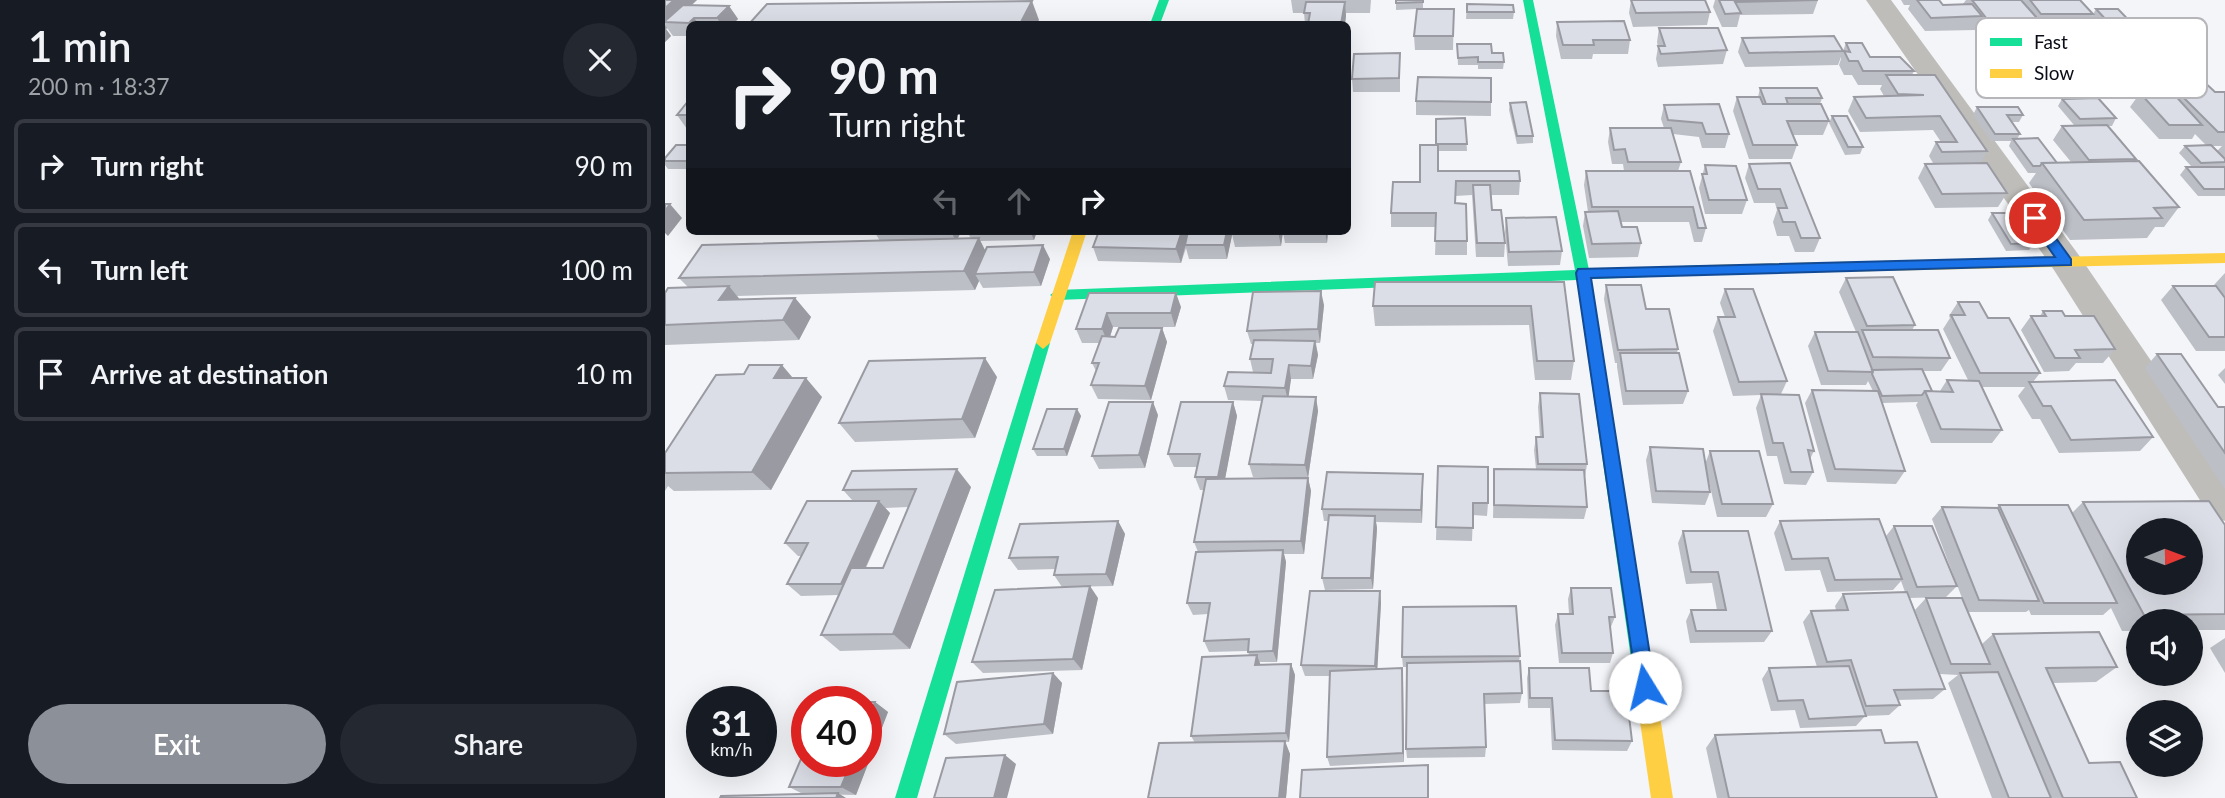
<!DOCTYPE html>
<meta charset="utf-8">
<style>
:root{--surface:#171b24;--page:#242831;--text:#f1f3f6;--muted:#9ea1a6;--line:#363941;--accent:#8c9099}
body{margin:0;font-family:Lato,sans-serif;background:var(--page);color:var(--text);height:100vh;display:flex;flex-direction:column;font-size:26px;white-space:nowrap}
*{box-sizing:border-box;margin:0}
p{font-size:23px;color:var(--muted)}
.icon{flex:none;width:38px;height:38px;fill:none;stroke:currentColor;stroke-width:2;stroke-linecap:round;stroke-linejoin:round}
.map{position:relative;flex:1;overflow:hidden}
.side{display:flex;flex-direction:column;background:var(--surface);width:665px}
.side>*{flex:none}
.top-card{position:absolute;left:21px;top:21px;width:665px;height:214px;border-radius:10px;box-shadow:0 7px 28px #0002;background:#171b24;color:var(--text);overflow:hidden}
.needle{width:46px;rotate:89deg}
.buttons{position:absolute;left:1461px;top:518px;display:grid;gap:14px}
.buttons a{display:grid;place-items:center;width:77px;height:77px;border-radius:50%;background:var(--surface);box-shadow:0 7px 28px #0002;font-size:35px}
.speed{position:absolute;left:21px;top:686px;display:flex;gap:14px;font-size:35px;font-weight:700;text-align:center}
.speed>*{display:grid;place-content:center;width:91px;height:91px;border-radius:50%;background:var(--surface);box-shadow:0 7px 28px #0002;line-height:1}
.speed small{font-size:18px;font-weight:400}
.speed .limit{border:10px solid #d22;background:#fff;color:#111}
.pin{position:absolute;display:grid;place-items:center;width:60px;height:60px;color:#fff;margin:-30px;border:4px solid #fff;border-radius:50%;box-shadow:0 2px 7px #0007}
.me{position:absolute;width:77px;margin:-38px;rotate:351deg;stroke-linejoin:round;filter:drop-shadow(0 0 5px #0008)}
.turn{display:flex;align-items:center;gap:24px;height:147px;padding:0 28px;font-size:32px}
.turn .icon{width:91px;height:91px;stroke-width:2.5}
.turn b{display:block;font-size:49px;line-height:60px}
.lanes{display:flex;align-items:center;height:66px;padding:0 28px;background:#0003;justify-content:center;gap:35px;direction:ltr}
.lanes .off{opacity:.35}
.round{display:grid;place-items:center;flex:none;width:74px;height:74px;border-radius:37px;background:var(--page)}
.head{display:flex;align-items:center;justify-content:space-between;height:119px;padding:0 28px}
h1{font-size:42px;font-weight:600;line-height:52px}
.button{display:flex;gap:14px;margin-top:auto;padding:14px 28px}
.button a{flex:1;height:80px;border-radius:42px;background:var(--accent);color:#fff;font-size:28px;font-weight:600;line-height:80px;text-align:center}
.button a+a{background:var(--page);color:var(--text)}
ul{padding:0;list-style:none}
li{display:flex;align-items:center;gap:21px;height:94px;margin:0 14px 10px;padding:0 14px;border:4px solid var(--line);border-radius:10px}
li div{flex:1}
li b{display:block;font-size:26px}
li em{font-style:normal}
main{display:flex;flex:1;min-height:0}
.map>svg:first-child{display:block}
</style>
<main>
<section class="side">
<div class="head"><div><h1>1 min</h1><p>200 m · 18:37</p></div><a class="round"><svg class="icon" aria-label="close" viewBox="0 0 24 24"><path d="M6 6l12 12M18 6L6 18"/></svg></a></div>
<ul>
<li><svg class="icon" aria-label="right" viewBox="0 0 24 24"><path d="M7 20v-9h11M14 6l5 5-5 5"/></svg><div><b>Turn right</b></div><em>90 m</em></li>
<li><svg class="icon" aria-label="left" viewBox="0 0 24 24"><path d="M17 20v-9H6M10 6l-5 5 5 5"/></svg><div><b>Turn left</b></div><em>100 m</em></li>
<li><svg class="icon" aria-label="arrive" viewBox="0 0 24 24"><path d="M6 21V4h12l-3 4 3 4H6"/></svg><div><b>Arrive at destination</b></div><em>10 m</em></li>
</ul>
<div class="button"><a>Exit</a><a>Share</a></div>
</section>
<div class="map">
<svg width="1560" height="798" viewBox="0 0 1560 798">
<rect width="100%" height="100%" fill="#f4f5f9"/>
<g fill="none" stroke-linecap="round" stroke-linejoin="round">
<path fill="#bebdb9" fill-rule="evenodd" d="M1201,0H1226L1413,254L1560,469V521L1545,516L1389,270Z"/>
<g fill="#16e098" fill-rule="evenodd">
<path d="M494,0H504L495,24H485Z"/>
<path d="M858,0H868L924,270L1042,265L1049,270L1042,275L926,279L988,673L985,680L978,683L971,680L968,673L912,280L392,300L385,295L392,290L910,270Z"/>
<path d="M378,337L385,343L252,798H230L371,343Z"/>
</g>
<g fill="#ffcf43" fill-rule="evenodd">
<path d="M408,231H422L385,343L378,349L371,343Z"/>
<path d="M1560,253V263L1042,275L1035,270L1042,265Z"/>
<path d="M978,663L985,666L988,673L1008,798H986L968,673L971,666Z"/>
</g>
</g>
<g fill="#bdbfc7" fill-rule="evenodd">
<path d="M0,0H32L26,5L64,6L73,19L68,24H24V36H8L2,28L1,29L6,36L0,42Z"/>
<path d="M626,0H706L705,13H681L680,24H640L639,13H628Z"/>
<path d="M731,0H758V9H789L788,50H750L749,36L752,9L731,10Z"/>
<path d="M966,0L1045,12L1042,25L968,27L964,13Z"/>
<path d="M1050,0H1153L1148,14L1075,15L1072,27H1057L1048,7Z"/>
<path d="M1236,0H1274L1278,5L1298,4L1301,0H1415L1428,14L1426,18L1431,9L1520,79L1550,92H1560V196H1533L1515,175L1521,167H1527L1514,153L1520,146L1541,145L1530,134L1527,139H1494L1465,107L1475,93L1487,92L1481,86L1478,91L1416,92L1406,80L1401,89L1360,90L1337,58L1344,44L1387,49L1388,48L1374,32L1376,28H1369L1368,26L1365,32L1316,33L1312,28L1311,30L1260,31L1243,9L1245,5H1239ZM1547,146H1557L1552,151Z"/>
<path d="M802,4L849,12L848,19H801Z"/>
<path d="M892,22L965,40L963,54H928L927,59H896L891,36Z"/>
<path d="M994,28L1062,50L1058,64L993,67L991,59L993,47L992,42Z"/>
<path d="M1077,38L1178,51L1181,43L1205,57L1249,71L1247,75L1322,151L1316,163L1342,193L1333,207L1270,208L1253,178L1260,164L1268,163L1264,156L1271,142H1276L1268,130L1195,132L1183,111L1189,97L1219,96L1215,89L1217,85H1193L1187,75H1179L1174,65L1176,59V57L1173,65L1080,67L1073,52Z"/>
<path d="M792,44L827,53L839,62L838,69H813V65H793Z"/>
<path d="M735,67V92H688L687,79Z"/>
<path d="M1095,88L1157,98L1155,104L1164,121L1158,135H1128L1132,145L1127,159H1084L1068,111L1072,97H1093Z"/>
<path d="M1397,99L1451,118L1447,126H1443L1471,159L1470,161L1514,207L1499,227H1490L1482,238L1405,240L1364,183L1371,173H1363L1344,146L1346,141H1326L1308,115L1312,107L1358,115L1354,122H1347L1355,134L1352,139L1392,163L1406,162L1388,140L1397,126L1409,125L1393,106Z"/>
<path d="M24,100V129H22L12,115Z"/>
<path d="M751,101L826,102V116L751,115Z"/>
<path d="M845,103L868,136V143L852,144L844,110Z"/>
<path d="M999,105L1064,134L1060,148H1037L1034,137L1008,134L1016,162L1013,171L1041,228L1037,242H1029L1024,222H956L957,227L976,243L973,257L924,258L918,226L920,212H923L919,185L921,171H959L958,164H947L943,142L945,128H999L996,119Z"/>
<path d="M1167,116L1198,147L1195,154L1180,155L1164,123Z"/>
<path d="M800,118L802,151H773V171L855,181L854,195H826L827,210L840,243L839,257H811L807,195L790,196V203L802,241V255H770L771,227H726V213L755,182L771,145Z"/>
<path d="M24,145V169H3L0,165V158Z"/>
<path d="M1125,163L1155,238L1149,252H1130L1124,236H1112L1108,222L1112,210L1110,203H1089L1080,178L1084,164Z"/>
<path d="M1040,165L1082,200L1077,214H1040L1034,188Z"/>
<path d="M1327,213L1369,243L1364,250L1341,251L1323,220Z"/>
<path d="M841,218L897,251L895,265L843,266L840,232Z"/>
<path d="M209,231H296L293,239H306L302,231H372L369,240L315,241L320,251L385,259L376,286L318,288L314,281L310,290L72,296L75,300L130,298L146,317L134,340L0,345V293L23,287L14,278L215,241Z"/>
<path d="M434,231H663L662,243H620L618,232L616,246L570,247L567,234L562,259H524L521,248L516,263L433,261L428,247Z"/>
<path d="M1560,273V351H1531L1496,300L1508,286H1548Z"/>
<path d="M1181,278L1250,325L1247,330L1285,358L1276,371H1258L1267,391H1275L1282,380H1303L1278,329L1285,318L1284,316L1293,302L1323,318L1375,373L1368,382L1488,437L1475,451L1394,453L1375,419H1367L1353,396L1360,387H1317L1337,430L1327,443H1266L1251,405L1253,402L1217,403L1240,471L1231,484L1162,482L1140,403L1147,390L1208,391L1203,381L1201,385H1156L1143,346L1150,332H1191L1174,292Z"/>
<path d="M899,282L909,361L906,380H870L864,325L710,326L708,306Z"/>
<path d="M941,285L981,309L1013,349L1012,353L1023,391L1018,404L958,405L952,367V363H950L939,299Z"/>
<path d="M1060,289L1122,381L1116,394L1149,451L1145,459L1148,472L1141,485L1119,484L1112,456H1102L1091,408L1096,395L1068,396L1048,331L1053,317H1060L1055,303Z"/>
<path d="M424,293L516,307L510,327H448L445,337H450L497,328L502,342L486,400L433,399L426,385L431,371L427,363L434,343H417L411,329Z"/>
<path d="M659,305L655,343H651L653,355L648,379H626L623,397H651L653,411L643,478L646,491L639,554H619L621,562L612,662H594L595,665L626,664L630,675L624,742H620L625,754L621,798H483L530,743L526,736L584,656L583,651L544,652L539,641L543,614L528,615L522,603L533,552L529,542L539,490H535L530,477L532,467H509L503,454L568,402L572,416L560,478H628L588,477L584,464L597,401L563,400L559,386L588,372L585,359L588,344H586L582,331Z"/>
<path d="M1378,311L1400,316L1450,349L1438,363H1411L1404,371L1379,372L1356,330L1366,316H1375Z"/>
<path d="M1492,354L1553,407H1560V489L1480,368Z"/>
<path d="M1560,368V384L1553,375Z"/>
<path d="M332,377L310,438L190,442L174,423Z"/>
<path d="M128,378L157,397L106,490L9,491L3,486L0,491V452Z"/>
<path d="M875,393L922,464L920,477L922,507L919,519L828,518L829,469H871L869,450L871,437H875L873,407Z"/>
<path d="M412,409L416,416L402,456H372L368,449Z"/>
<path d="M493,415L480,468L434,469L427,456Z"/>
<path d="M985,447L1045,492L1040,505L987,503L981,460Z"/>
<path d="M1045,451L1108,504L1101,517H1052L1040,464Z"/>
<path d="M773,466L823,503L822,516L808,515L807,541L771,540Z"/>
<path d="M758,486L757,523L711,522L712,528L708,589L660,590L657,578L663,521H659L657,509Z"/>
<path d="M306,487L245,649L175,651L156,635L173,595L136,596L122,584L137,556H133L120,543L188,501L178,490ZM243,507L218,568H201L225,513L220,508Z"/>
<path d="M1418,502L1560,525V630H1526V621H1474V631H1457L1446,608L1438,615H1366L1364,610L1361,612H1303L1317,644L1328,634L1452,667L1431,682L1388,683L1424,763L1472,798H1327L1283,683L1293,675L1275,674L1280,689L1268,699L1233,700L1235,705L1224,715L1200,716L1191,726L1135,728L1130,710L1106,711L1097,679L1104,668L1152,667L1138,622L1146,611L1171,610L1170,606L1178,594L1240,592L1236,581L1228,590L1162,592L1155,570L1120,571L1109,533L1115,521L1221,536L1229,526L1292,586L1281,597L1245,598L1271,665L1250,610L1261,598H1297L1267,519L1277,507L1331,508L1334,505L1407,513Z"/>
<path d="M453,521L460,534L448,586L397,587L389,575L390,569L353,570L344,558Z"/>
<path d="M1018,531L1107,631L1099,642L1025,643L1021,621L1026,610H1052L1047,583L1021,584L1013,543Z"/>
<path d="M906,588L950,617L945,629L948,653L945,663H894L890,625L893,614H904L903,599Z"/>
<path d="M715,591L716,603L712,669L737,668L739,762L665,766L662,757L665,676H640L636,665Z"/>
<path d="M433,598L417,670L318,673L307,662Z"/>
<path d="M1560,638V673L1545,648Z"/>
<path d="M855,656L854,661L857,693L855,703L819,704L821,747L820,757L742,758L741,749L742,667H738L737,657Z"/>
<path d="M864,668L926,691L967,741L962,751L887,750L885,708H863L862,678Z"/>
<path d="M388,673L397,683L388,734L291,744L279,734Z"/>
<path d="M210,702L223,712L191,795L138,794L124,787Z"/>
<path d="M1050,735L1220,743L1272,798H1052L1041,748Z"/>
</g>
<g fill="#9a9ba2">
<path d="M9,0H32L8,23L0,22V8Z"/>
<path d="M367,1L374,20L372,24H355Z"/>
<path d="M680,2L681,16L680,24H676Z"/>
<path d="M64,6L73,19L68,24H56L52,18Z"/>
<path d="M29,18L34,24H25L24,23Z"/>
<path d="M0,25L2,28L1,29L6,36L0,42Z"/>
<path d="M5,204L17,218L3,236L0,233V211Z"/>
<path d="M286,231H296L291,242Z"/>
<path d="M365,231H372L369,240Z"/>
<path d="M517,231H524L516,263L511,249Z"/>
<path d="M562,231H568L562,259L559,245Z"/>
<path d="M613,231H618L616,246Z"/>
<path d="M660,231H663L662,243Z"/>
<path d="M314,238L324,258L310,274L314,281L310,290L299,271Z"/>
<path d="M378,245L385,259L376,286L369,272Z"/>
<path d="M64,286L80,306L54,300Z"/>
<path d="M656,291L659,305L655,343L653,329Z"/>
<path d="M511,293L516,307L510,327L506,313Z"/>
<path d="M130,298L146,317L134,340L118,320Z"/>
<path d="M442,313L448,327L443,343L437,329Z"/>
<path d="M497,328L502,342L486,400L480,386Z"/>
<path d="M650,341L653,355L648,379L646,366Z"/>
<path d="M320,358L332,377L310,438L297,419Z"/>
<path d="M117,365L133,384L109,378Z"/>
<path d="M624,365L626,379L623,401L620,388Z"/>
<path d="M141,378L157,397L106,490L87,472Z"/>
<path d="M651,397L653,411L643,478L640,465Z"/>
<path d="M488,402L493,415L480,468L474,455Z"/>
<path d="M568,402L572,416L558,490L553,477Z"/>
<path d="M412,409L416,416L402,456L399,449Z"/>
<path d="M292,469L306,487L245,649L228,634Z"/>
<path d="M758,474V486L757,523L756,510Z"/>
<path d="M643,478L646,491L639,554L636,541Z"/>
<path d="M214,501L225,513L188,595L176,584Z"/>
<path d="M710,516L712,528L708,589L706,578Z"/>
<path d="M453,521L460,534L448,586L441,574Z"/>
<path d="M618,550L621,562L612,662L608,651Z"/>
<path d="M425,586L433,598L417,670L408,659Z"/>
<path d="M715,591L716,603L712,676L710,666Z"/>
<path d="M592,655L596,666L590,665Z"/>
<path d="M626,664L630,675L624,742L621,733Z"/>
<path d="M737,668L738,679L739,762L738,753Z"/>
<path d="M388,673L397,683L388,734L379,724Z"/>
<path d="M210,702L223,712L191,795L176,787L187,761H201V724Z"/>
<path d="M620,741L625,754L621,798H614Z"/>
<path d="M340,755L351,764L342,798H329Z"/>
<path d="M173,793L181,798H171Z"/>
</g>
<g fill="#dcdee7" stroke="#9a9ba2" stroke-width="2" fill-rule="evenodd">
<path d="M0,0H9L0,8Z"/>
<path d="M731,0H758V2L731,3Z"/>
<path d="M966,0H1040L1045,12L971,13Z"/>
<path d="M1054,0H1153L1070,2L1076,13L1060,14Z"/>
<path d="M1252,0H1274L1278,5L1307,4L1317,16L1266,18Z"/>
<path d="M1307,0H1356L1372,18L1322,19Z"/>
<path d="M1365,0H1415L1428,14H1376Z"/>
<path d="M367,1L355,24H84L102,4Z"/>
<path d="M641,2H680L676,24H643L645,13H639Z"/>
<path d="M802,4L848,5L849,12H802Z"/>
<path d="M18,5L64,6L52,18H29L24,23L0,22V21Z"/>
<path d="M752,9H789L788,36H749Z"/>
<path d="M1431,9H1453L1520,79H1536L1550,92H1560V132H1553L1514,93L1532,91L1508,92Z"/>
<path d="M959,21L965,40H928L929,45H898L892,22Z"/>
<path d="M994,28H1053L1062,50L996,54L993,46H1000Z"/>
<path d="M1169,36L1178,51L1084,53L1077,38Z"/>
<path d="M1181,43H1197L1205,57H1235L1249,71H1198L1193,61H1184L1179,51L1185,52Z"/>
<path d="M792,44H826L827,53H838L839,62H813V57L793,58Z"/>
<path d="M735,53L734,78L687,79L689,54Z"/>
<path d="M1221,75H1270L1322,151L1277,152L1271,142H1292L1275,116L1201,118L1189,97L1259,95L1233,94Z"/>
<path d="M753,77L826,78V102L751,101Z"/>
<path d="M1095,88H1152L1157,98H1121L1123,104H1101Z"/>
<path d="M1507,92L1537,125H1504L1475,93Z"/>
<path d="M1072,97H1095L1098,104H1156L1164,121H1122L1132,145H1088Z"/>
<path d="M1433,98L1451,118L1415,119L1397,99Z"/>
<path d="M24,100V115H12Z"/>
<path d="M861,102L868,136H852L845,103Z"/>
<path d="M1054,104L1064,134H1041L1037,123L1003,120L999,105Z"/>
<path d="M1312,107H1353L1358,115H1342L1355,134H1330Z"/>
<path d="M1167,116H1182L1198,147H1183Z"/>
<path d="M800,118L802,144H771V119Z"/>
<path d="M1442,125L1471,159L1424,160L1397,126Z"/>
<path d="M945,128H1006L1016,162H963L960,149L949,150Z"/>
<path d="M1373,138L1392,163H1377L1375,166H1368L1348,139Z"/>
<path d="M11,145H24V161H0V158Z"/>
<path d="M755,145H773V171H854L855,181H791L790,203L801,204L802,241H770L771,213H726L728,182H755Z"/>
<path d="M1546,145L1560,159V162L1536,163L1520,146Z"/>
<path d="M1474,161L1514,207L1489,208L1497,218L1419,220L1377,163Z"/>
<path d="M1125,163L1155,238H1136L1130,222H1118L1113,208H1122L1115,189H1093L1084,164Z"/>
<path d="M1322,163L1342,193L1277,194L1260,164Z"/>
<path d="M1040,165L1071,166L1082,200H1044L1037,174H1042Z"/>
<path d="M1521,167H1560V189H1539Z"/>
<path d="M921,171H1025L1041,228H1033L1028,207H927Z"/>
<path d="M808,185H825L827,210H836L840,243H812Z"/>
<path d="M0,204H5L0,211Z"/>
<path d="M953,211L957,227H972L976,243L927,244L920,212Z"/>
<path d="M1327,213H1349L1369,243L1346,244Z"/>
<path d="M891,217L897,251L844,252L841,218Z"/>
<path d="M434,231H517L511,249L428,247Z"/>
<path d="M523,231H562L559,245H520Z"/>
<path d="M567,231H613V232L567,233Z"/>
<path d="M314,238L299,271L14,278L37,245Z"/>
<path d="M378,245L369,272L310,274L322,247Z"/>
<path d="M1228,277L1250,325L1202,326L1181,278Z"/>
<path d="M710,282H899L909,361H872L866,306H708Z"/>
<path d="M941,285H976L981,309H1004L1013,349L953,350Z"/>
<path d="M64,286L54,300L130,298L118,320L0,325V293L3,288Z"/>
<path d="M1508,286H1551L1560,298V337H1544Z"/>
<path d="M1060,289H1088L1122,381L1074,382L1053,317H1070Z"/>
<path d="M656,291L653,329L582,331L588,292Z"/>
<path d="M424,293H511L506,313H442L437,329H411Z"/>
<path d="M1293,302H1314L1323,318H1344L1375,373H1315L1286,315H1300Z"/>
<path d="M1378,311H1397L1400,316H1429L1450,349L1410,350L1415,358H1390L1366,316H1381Z"/>
<path d="M454,328H497L480,386L426,385L434,363H427L437,336L450,337Z"/>
<path d="M1197,330H1273L1285,358L1208,357Z"/>
<path d="M1150,332H1193L1208,372L1163,371Z"/>
<path d="M589,340L650,341L646,366L624,365L620,388L559,386L563,372L606,373L608,359H585Z"/>
<path d="M955,353H1014L1023,391H961Z"/>
<path d="M1492,354H1516L1553,407H1560V453Z"/>
<path d="M320,358L297,419L174,423L204,361Z"/>
<path d="M84,365H117L109,378H141L87,472L0,473V453L51,375L79,374Z"/>
<path d="M1257,369L1267,391H1260L1257,395L1217,396L1207,374L1208,372L1207,370Z"/>
<path d="M1282,380L1314,381L1337,430L1276,429L1260,391L1288,392Z"/>
<path d="M1450,380L1488,437L1406,440L1386,406H1378L1364,382Z"/>
<path d="M1147,390L1213,391L1240,471L1170,469Z"/>
<path d="M875,393L914,394L922,464H873L871,437H878Z"/>
<path d="M1096,394L1134,395L1149,451L1143,450L1148,472H1126L1118,443H1108Z"/>
<path d="M598,396L651,397L640,465L584,464Z"/>
<path d="M444,402H488L474,455L427,456Z"/>
<path d="M516,402H568L553,477H530L535,454H503Z"/>
<path d="M382,409H412L399,449H368Z"/>
<path d="M985,447L1038,449L1045,492L991,491Z"/>
<path d="M1045,451H1094L1108,504H1057Z"/>
<path d="M773,466L823,467V503H808V528L771,527Z"/>
<path d="M292,469L228,634L156,635L186,568H218L251,489L178,490L187,471Z"/>
<path d="M829,469L919,470L922,507L829,505Z"/>
<path d="M662,472L758,474L756,510L657,509Z"/>
<path d="M643,478L636,541L529,542L541,479Z"/>
<path d="M142,501H214L176,584H122L143,543H120Z"/>
<path d="M1544,501L1560,525V614L1479,615L1418,502ZM1474,530H1526V583H1474Z"/>
<path d="M1334,505H1403L1452,603H1379Z"/>
<path d="M1277,507L1333,508L1374,601L1314,600Z"/>
<path d="M664,515L710,516L706,578H657Z"/>
<path d="M1214,519L1237,579L1170,580L1163,558L1127,559L1115,521Z"/>
<path d="M453,521L441,574L389,575L393,557L344,558L355,524Z"/>
<path d="M1229,526H1267L1292,586L1252,587Z"/>
<path d="M1018,531H1083L1107,631H1031L1026,610H1061L1053,572H1026Z"/>
<path d="M618,550L608,651L583,652L584,639L539,641L545,603H522L531,552Z"/>
<path d="M425,586L408,659L307,662L330,590Z"/>
<path d="M906,588H946L950,617H944L948,653H897L893,614H908Z"/>
<path d="M645,591H715L710,666L636,665Z"/>
<path d="M1242,592L1280,689L1229,690L1235,705L1201,706L1186,660L1162,662L1146,611L1183,610L1178,594Z"/>
<path d="M1261,598H1297L1325,664H1286Z"/>
<path d="M851,606L855,656L737,657L738,607Z"/>
<path d="M1434,632L1452,667L1381,668L1424,763L1455,762L1472,798H1398L1328,634Z"/>
<path d="M592,655L590,665L626,664L621,733L526,736L537,657Z"/>
<path d="M855,661L857,693L819,694L821,747L741,749L742,663Z"/>
<path d="M1184,666L1201,716L1144,719L1138,700L1113,701L1104,668Z"/>
<path d="M737,668L738,753L662,757L665,671Z"/>
<path d="M864,668H924L926,691H961L967,741L890,740L887,698H865Z"/>
<path d="M1333,672L1386,798H1344L1295,673Z"/>
<path d="M388,673L379,724L279,734L292,682Z"/>
<path d="M192,702H210L201,724V702Z"/>
<path d="M1216,730L1220,743L1252,742L1272,798H1064L1050,735Z"/>
<path d="M620,741L614,798H483L494,743Z"/>
<path d="M142,745V761H187L176,787H124Z"/>
<path d="M340,755L329,798H269L281,758Z"/>
<path d="M763,765V798H635L637,770Z"/>
<path d="M173,793L171,798H55L56,796Z"/>
</g>
<path fill="#1a73e8" stroke="#114b97" stroke-width="2" d="M1370,214L1374,215L1406,259V265L926,278L990,687L987,694L980,697L973,694L911,273L913,269L1390,257L1363,218Z"/>
<rect x="1311" y="18" width="231" height="80" rx="10" fill="#fff" stroke="#b6b6ba" stroke-width="2"/>
<rect x="1325" y="38" width="32" height="8" fill="#16e098"/>
<rect x="1325" y="69" width="32" height="9" fill="#ffcf43"/>
<g font-size="19" fill="#0b0d18">
<text x="1369" y="49">Fast</text>
<text x="1369" y="80">Slow</text>
</g>
</svg>
<div class="buttons">
<a><svg class="needle" viewBox="-14 -14 28 28"><path d="M0-13l5 13h-10z" fill="#e53935"/><path d="M0 13l5-13h-10z" fill="#9ea1a6"/></svg></a>
<a><svg class="icon" aria-label="sound" viewBox="0 0 24 24"><path d="M4 9h4l5-4v14l-5-4H4zM17 9q2 3 0 6"/></svg></a>
<a><svg class="icon" aria-label="layers" viewBox="0 0 24 24"><path d="M12 4l9 5-9 5-9-5zM3 14l9 5 9-5"/></svg></a>
</div>
<div class="speed"><div>31<small>km/h</small></div><div class="limit">40</div></div>
<div class="pin" style="left:1370px;top:218px;background:#d93025"><svg class="icon" aria-label="arrive" viewBox="0 0 24 24"><path d="M6 21V4h12l-3 4 3 4H6"/></svg></div>
<svg class="me" style="left:980px;top:687px" viewBox="-20 -20 40 40"><circle r="19" fill="#fff"/><path d="M0-13L10 11 0 6-10 11z" fill="#1a73e8"/></svg>
<div class="top-card">
<div class="turn"><svg class="icon" aria-label="right" viewBox="0 0 24 24"><path d="M7 20v-9h11M14 6l5 5-5 5"/></svg><div><b>90 m</b>Turn right</div></div>
<div class="lanes"><svg class="icon off" aria-label="left" viewBox="0 0 24 24"><path d="M17 20v-9H6M10 6l-5 5 5 5"/></svg><svg class="icon off" aria-label="ahead" viewBox="0 0 24 24"><path d="M12 20V5M6 11l6-6 6 6"/></svg><svg class="icon" aria-label="right" viewBox="0 0 24 24"><path d="M7 20v-9h11M14 6l5 5-5 5"/></svg></div>
</div>
</div>
</main>
